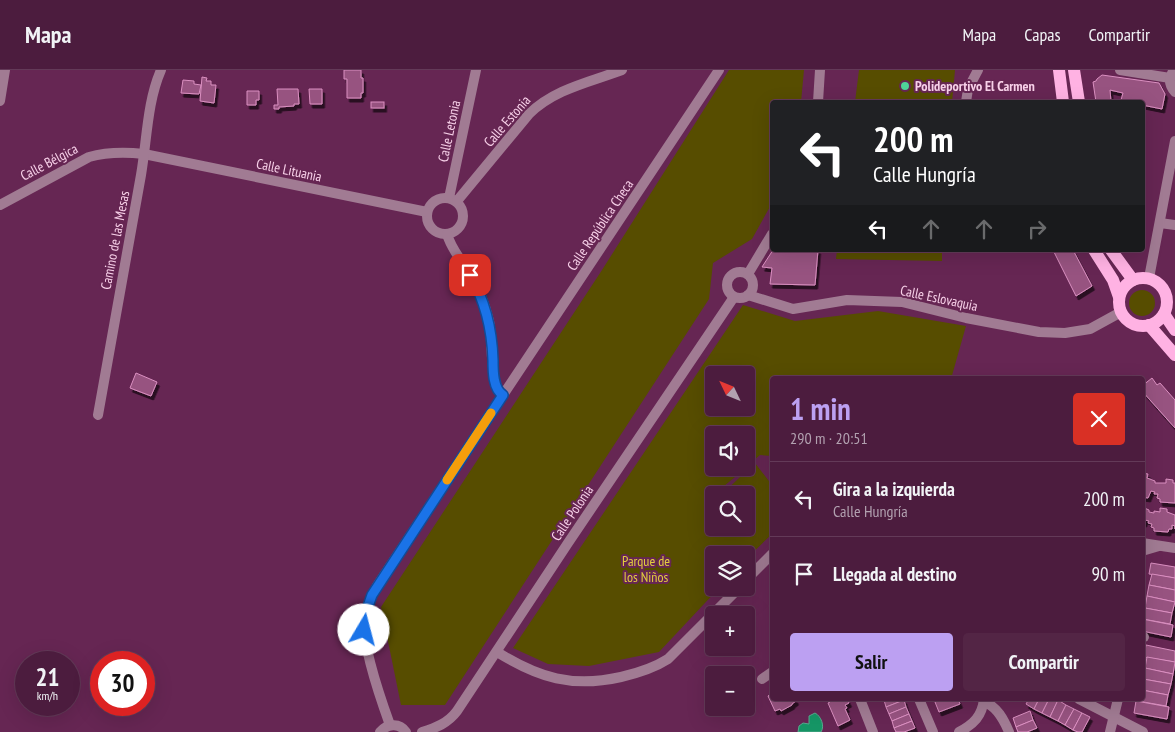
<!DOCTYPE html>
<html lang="es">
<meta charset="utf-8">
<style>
:root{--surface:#4c1c3e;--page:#532545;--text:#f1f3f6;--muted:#b2a1b0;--line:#633a58;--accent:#bca0f2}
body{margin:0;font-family:"PT Sans Narrow",sans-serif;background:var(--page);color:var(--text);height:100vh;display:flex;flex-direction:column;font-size:19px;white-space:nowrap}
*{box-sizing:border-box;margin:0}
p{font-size:16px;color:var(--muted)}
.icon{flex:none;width:28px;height:28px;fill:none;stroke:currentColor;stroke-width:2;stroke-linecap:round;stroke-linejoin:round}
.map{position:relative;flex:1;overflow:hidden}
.panel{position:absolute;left:770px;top:306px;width:375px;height:325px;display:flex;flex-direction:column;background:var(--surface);border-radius:5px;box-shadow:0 5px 20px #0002,0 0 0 1px var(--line)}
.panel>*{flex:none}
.hud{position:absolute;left:770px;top:30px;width:375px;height:152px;border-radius:5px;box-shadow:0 5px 20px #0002,0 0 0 1px var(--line);background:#202124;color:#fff;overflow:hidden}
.needle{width:32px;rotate:313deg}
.fabs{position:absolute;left:705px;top:296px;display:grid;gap:10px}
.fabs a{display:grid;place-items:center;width:50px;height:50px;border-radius:5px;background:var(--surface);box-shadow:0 5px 20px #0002,0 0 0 1px var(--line);font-size:25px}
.speed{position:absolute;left:15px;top:581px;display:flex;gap:10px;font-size:25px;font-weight:700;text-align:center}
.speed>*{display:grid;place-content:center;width:65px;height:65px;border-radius:50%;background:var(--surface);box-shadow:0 5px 20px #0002,0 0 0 1px var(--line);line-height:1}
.speed small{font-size:12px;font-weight:400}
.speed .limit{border:8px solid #d22;background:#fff;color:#111}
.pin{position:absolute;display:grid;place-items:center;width:42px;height:42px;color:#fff;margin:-21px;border-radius:10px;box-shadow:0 2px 8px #0006}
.me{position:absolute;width:55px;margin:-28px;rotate:8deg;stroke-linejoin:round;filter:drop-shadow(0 0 4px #0008)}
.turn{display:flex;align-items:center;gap:18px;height:105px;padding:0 20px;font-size:22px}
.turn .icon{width:65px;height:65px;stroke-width:2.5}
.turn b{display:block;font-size:35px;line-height:42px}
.lanes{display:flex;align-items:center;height:48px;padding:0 20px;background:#0003;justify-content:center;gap:25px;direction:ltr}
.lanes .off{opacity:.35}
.round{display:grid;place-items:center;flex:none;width:52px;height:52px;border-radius:5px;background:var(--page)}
.summary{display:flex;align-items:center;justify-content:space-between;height:85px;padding:0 20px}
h1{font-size:30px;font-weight:700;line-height:38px;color:var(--accent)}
.primary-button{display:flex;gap:10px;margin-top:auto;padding:10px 20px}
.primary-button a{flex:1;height:58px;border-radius:5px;background:var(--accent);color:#111;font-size:20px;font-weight:700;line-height:58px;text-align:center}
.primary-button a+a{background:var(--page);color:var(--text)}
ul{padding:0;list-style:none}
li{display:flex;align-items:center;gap:15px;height:75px;padding:0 20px;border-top:1px solid var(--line)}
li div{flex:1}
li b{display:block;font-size:19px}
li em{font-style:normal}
header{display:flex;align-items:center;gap:30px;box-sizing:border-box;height:70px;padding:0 25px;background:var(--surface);border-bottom:1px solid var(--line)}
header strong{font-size:24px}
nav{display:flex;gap:28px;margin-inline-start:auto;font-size:18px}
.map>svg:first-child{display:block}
</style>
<header>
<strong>Mapa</strong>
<nav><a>Mapa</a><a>Capas</a><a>Compartir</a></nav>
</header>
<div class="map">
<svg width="1175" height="662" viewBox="0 0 1175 662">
<defs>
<filter id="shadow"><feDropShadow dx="2.5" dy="4" stdDeviation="0" flood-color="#0009"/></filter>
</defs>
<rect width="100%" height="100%" fill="#662653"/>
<g fill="#574d00" fill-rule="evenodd">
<path d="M729,0H804L801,32H772V133L752,169L713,193L709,229L445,635H401L381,537L602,200Z"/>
<path d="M859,0H955L952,32H855Z"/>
<path d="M837,180H942V191L836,189Z"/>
<circle cx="1142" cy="233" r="13"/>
<path d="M743,235L795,251L878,241L966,256L951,309H772V386L760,385L746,397V365H714V398H746L707,430L711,434L714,431V458H746V425H721L755,393L772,415V464L746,489V485H714V518H719L659,582L589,596L548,594L513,578ZM714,305H746V338H714Z"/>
</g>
<path fill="#159565" stroke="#59a78d" d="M815,643C821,646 825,656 821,662H798L799,656L803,653L809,654V646Z"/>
<g fill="#975280" stroke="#db90c1" filter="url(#shadow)">
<path d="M344,0H361V8H363V23H361V28H347V9H344Z"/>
<path d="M1102,5L1159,13L1165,24L1162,39L1142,35V32L1121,30L1123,23L1110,20L1111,32H1096L1093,12L1096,11L1097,9Z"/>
<path d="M202,7L207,8L206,11H211V15H216L214,33L200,31Z"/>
<path d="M183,10L194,11V14L201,15L199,24L181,23Z"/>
<path d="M277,19H298L299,34H294V36L279,37V39H274V35H278Z"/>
<path d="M309,19H322V34H310Z"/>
<path d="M247,21H259V30H256V35H247Z"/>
<rect x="371" y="32" width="13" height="6"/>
<path d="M773,180H818L815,215L770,214L772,198L762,197Z"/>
<path d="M1053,180H1073L1092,216L1076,226Z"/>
<path d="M136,303L157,312L151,326L130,318Z"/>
<path d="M1152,308L1157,315L1160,313L1175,330V358L1142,321V316Z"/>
<path d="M1142,403L1148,404L1147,408L1155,411V413H1166V409L1173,410V413H1175V433L1160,432V429L1157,428L1158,424H1154L1155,422L1151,421L1148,428L1142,427Z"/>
<path d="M1142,437L1149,440V442L1154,443V441L1160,442V438L1167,439V442L1175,445V459V456L1172,455V459H1169L1168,462L1154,461V458L1151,457L1152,454L1148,453L1149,451L1145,450L1144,453H1142Z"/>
<path d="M1151,493L1175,497V508L1149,504Z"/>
<path d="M1152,504L1175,508V520L1149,515Z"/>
<path d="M1149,515L1175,520V532L1147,526Z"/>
<path d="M1147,526L1175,532L1172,543L1145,538Z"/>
<path d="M1145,538L1172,543L1170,554L1143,549Z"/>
<path d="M1142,549L1173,555L1171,567L1142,561Z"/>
<path d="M1146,575L1175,581V592L1144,587Z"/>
<path d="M1147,587L1175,592L1173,604L1145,598Z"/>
<path d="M1145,598L1173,604L1171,614L1143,609Z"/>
<path d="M1143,609L1171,614L1168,625L1142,620Z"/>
<path d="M1142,620L1168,625L1166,636L1138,631L1139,629H1142Z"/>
<path d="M772,623V629H795L796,631L792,634V635L781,641L780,639L775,641L768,626Z"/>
<path d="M828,629H847L849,633L845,635L847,638L845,639L850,650L838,656L828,633L830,632Z"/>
<path d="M887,629H903L904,630L886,637L884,630Z"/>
<path d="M944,629H958L960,634L939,642L935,632Z"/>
<path d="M1029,629H1039L1034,639L1026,634Z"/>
<path d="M1039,629H1049L1042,643L1034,639Z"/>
<path d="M1049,629L1058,630L1050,647L1042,643Z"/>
<path d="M904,630L906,637L889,644L886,637Z"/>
<path d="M1058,630L1066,635L1058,651L1050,647Z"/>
<path d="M1136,631L1169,637L1167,649L1134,643Z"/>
<path d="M1066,635L1074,639L1065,655L1058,651Z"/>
<path d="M906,637L909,644L892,651L889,644Z"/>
<path d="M1074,639L1082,643L1073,660L1065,655Z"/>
<path d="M1030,641L1033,650L1016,657L1013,648Z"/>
<path d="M1082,643L1090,647L1082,662H1078L1073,660Z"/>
<path d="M909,644L912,651L894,658L892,651Z"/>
<path d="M1033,650L1037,658L1027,662H1018L1016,657Z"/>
<path d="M912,651L915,658L904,662H896L894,658Z"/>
</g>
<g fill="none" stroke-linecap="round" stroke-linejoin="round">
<g stroke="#a17b93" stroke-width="10">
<path d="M1120,0L1170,8"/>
<path d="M1174,0C1168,8 1169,15 1175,22"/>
<path d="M0,31L5,0"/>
<path d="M818,32L820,0"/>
<path d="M966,32L968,19L978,0"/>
<circle cx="445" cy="146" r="18"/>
<path d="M449,128L476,0"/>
<path d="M457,131L529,44C554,19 590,12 622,0"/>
<path d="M0,135L89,87C107,82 125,82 144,84L427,142"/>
<path d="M1160,153L1175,155"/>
<circle cx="740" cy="215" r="13"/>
<path d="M748,204L772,164"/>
<path d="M1149,208L1175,71"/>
<path d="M748,225L793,239L847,230L902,232L966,248L1039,262L1065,263L1090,259L1121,242"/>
<path d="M503,325L719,0"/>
<path d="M98,345C112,265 126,185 141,105C147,70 147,32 161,0"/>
<path d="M1142,473L1175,478"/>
<path d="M1142,481L1159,476"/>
<path d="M746,510L772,484"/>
<path d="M1142,568L1144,567"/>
<path d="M497,582C539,608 572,618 621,607C638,603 654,598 668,589L739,518"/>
<path d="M762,609L772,602"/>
<path d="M860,629L873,662"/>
<path d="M919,629L933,662"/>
<path d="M1079,629L1143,662"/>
<path d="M984,632C997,636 1004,650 1009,662"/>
<path d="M390,655C381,630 362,574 364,549C366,537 371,526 377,516L503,325C489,317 493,268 489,251C485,234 479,219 470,204C462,191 451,179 447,164"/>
<path d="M380,662C387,654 399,652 406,662"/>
<path d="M422,662C436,658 448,653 457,641L568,473L734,227"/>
<path d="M959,662C974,654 982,646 984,629"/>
<path d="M1110,662L1118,629"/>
</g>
<g stroke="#ffb2e3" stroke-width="12">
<path d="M1059,0L1063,32"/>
<path d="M1074,0L1079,32"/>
<path d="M1094,180L1113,210L1119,227"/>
<path d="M1111,180L1133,210"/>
<circle cx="1143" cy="232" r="24"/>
<path d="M1164,244L1175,260"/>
<path d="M1149,255L1175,285"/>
</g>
</g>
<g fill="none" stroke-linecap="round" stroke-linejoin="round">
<g stroke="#114b97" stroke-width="12">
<path id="route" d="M364,560L366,542L372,525L503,325C493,319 493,301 493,290C492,259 486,232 470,205"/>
</g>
<use href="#route" stroke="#1a73e8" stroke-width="9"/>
<path stroke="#f59e0b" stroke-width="9" d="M447,410L491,343"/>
</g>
<circle fill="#4fd399" stroke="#662653" stroke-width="2" cx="905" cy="16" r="5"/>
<g text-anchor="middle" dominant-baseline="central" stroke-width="4" stroke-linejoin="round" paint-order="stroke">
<g font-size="14" font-weight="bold" fill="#f8d1e9" stroke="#662653" text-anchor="start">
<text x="915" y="16">Polideportivo El Carmen</text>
</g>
<g font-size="14" fill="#f8d1e9" stroke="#662653">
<text transform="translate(507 51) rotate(-49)">Calle Estonia</text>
<text transform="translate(449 61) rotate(-78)">Calle Letonia</text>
<text transform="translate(49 92) rotate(-28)">Calle Bélgica</text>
<text transform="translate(289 100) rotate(12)">Calle Lituania</text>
<text transform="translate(600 155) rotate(-56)">Calle República Checa</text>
<text transform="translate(115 170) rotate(-79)">Camino de las Mesas</text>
<text transform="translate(939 228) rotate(12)">Calle Eslovaquia</text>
<text transform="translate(572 443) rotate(-56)">Calle Polonia</text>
</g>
<g font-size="14" fill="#e3cf3e" stroke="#662653">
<text x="646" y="491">Parque de<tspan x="646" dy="16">los Niños</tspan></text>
</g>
</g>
</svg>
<div class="fabs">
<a><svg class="needle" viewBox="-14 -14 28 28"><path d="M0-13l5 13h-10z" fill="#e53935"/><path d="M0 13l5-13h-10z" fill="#b2a1b0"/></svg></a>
<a><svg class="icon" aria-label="sound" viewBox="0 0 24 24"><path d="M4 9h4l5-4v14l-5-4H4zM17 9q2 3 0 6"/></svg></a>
<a><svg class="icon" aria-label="search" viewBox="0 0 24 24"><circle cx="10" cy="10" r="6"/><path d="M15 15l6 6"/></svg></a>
<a><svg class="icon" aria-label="layers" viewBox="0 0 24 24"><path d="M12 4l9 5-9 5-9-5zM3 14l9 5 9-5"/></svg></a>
<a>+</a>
<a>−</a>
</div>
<div class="speed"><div>21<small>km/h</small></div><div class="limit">30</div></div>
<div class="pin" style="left:470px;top:205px;background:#d93025"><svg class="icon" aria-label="arrive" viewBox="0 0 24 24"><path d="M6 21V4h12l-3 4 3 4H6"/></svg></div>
<svg class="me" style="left:364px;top:560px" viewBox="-20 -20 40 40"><circle r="19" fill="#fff"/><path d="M0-13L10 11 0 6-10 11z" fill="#1a73e8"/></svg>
<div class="hud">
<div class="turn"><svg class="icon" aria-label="left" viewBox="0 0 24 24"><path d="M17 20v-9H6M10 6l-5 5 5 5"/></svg><div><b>200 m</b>Calle Hungría</div></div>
<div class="lanes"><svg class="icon" aria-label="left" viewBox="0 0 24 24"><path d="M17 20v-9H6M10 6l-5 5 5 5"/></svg><svg class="icon off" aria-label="ahead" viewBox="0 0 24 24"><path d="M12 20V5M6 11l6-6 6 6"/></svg><svg class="icon off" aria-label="ahead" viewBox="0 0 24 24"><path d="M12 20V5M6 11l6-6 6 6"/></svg><svg class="icon off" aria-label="right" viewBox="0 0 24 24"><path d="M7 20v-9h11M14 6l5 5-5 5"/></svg></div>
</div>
<section class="panel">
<div class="summary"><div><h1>1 min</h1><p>290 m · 20:51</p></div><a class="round" style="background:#d93025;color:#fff"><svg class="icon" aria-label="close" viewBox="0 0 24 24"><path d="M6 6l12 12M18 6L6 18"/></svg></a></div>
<ul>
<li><svg class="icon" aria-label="left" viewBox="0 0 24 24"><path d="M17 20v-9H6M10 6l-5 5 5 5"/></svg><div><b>Gira a la izquierda</b><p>Calle Hungría</p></div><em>200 m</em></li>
<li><svg class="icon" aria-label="arrive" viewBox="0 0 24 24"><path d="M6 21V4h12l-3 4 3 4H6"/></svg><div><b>Llegada al destino</b></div><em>90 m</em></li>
</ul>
<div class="primary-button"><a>Salir</a><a>Compartir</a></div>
</section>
</div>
